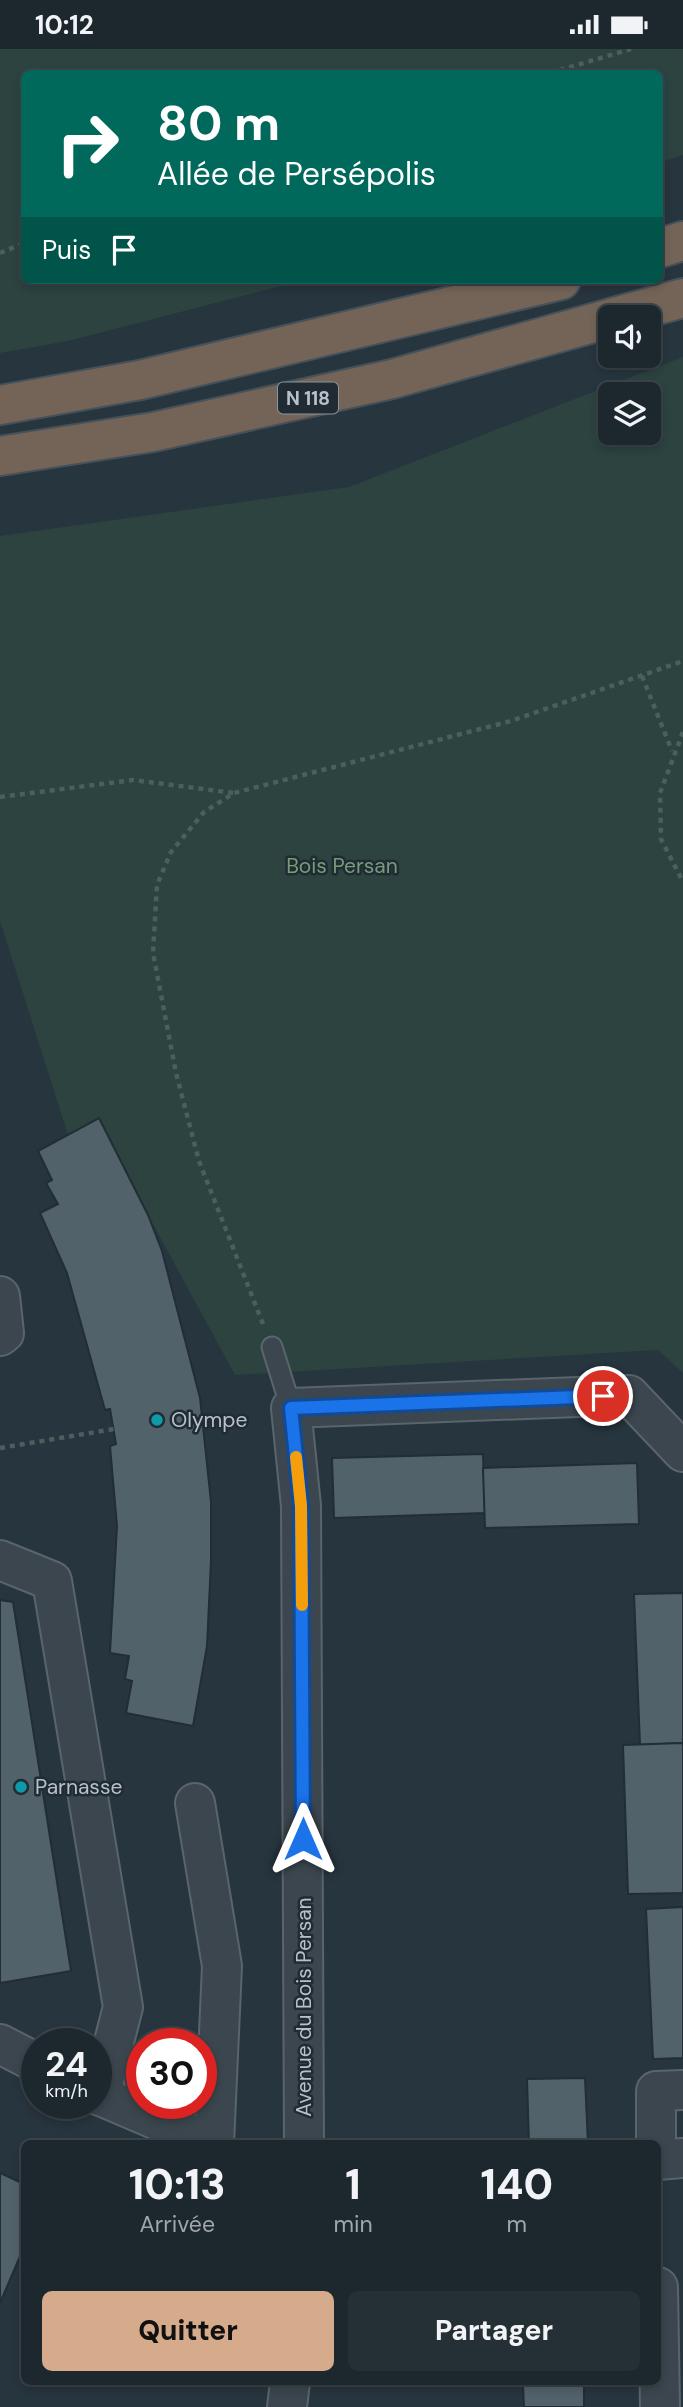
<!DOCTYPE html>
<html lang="fr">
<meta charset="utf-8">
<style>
:root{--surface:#1d282e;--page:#253036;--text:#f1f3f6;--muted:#a0a6aa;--line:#3b444a;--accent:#d6ab8b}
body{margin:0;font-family:"DM Sans",sans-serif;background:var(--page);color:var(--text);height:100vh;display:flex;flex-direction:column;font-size:26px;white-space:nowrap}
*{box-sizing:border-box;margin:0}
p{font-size:23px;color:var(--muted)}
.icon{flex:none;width:38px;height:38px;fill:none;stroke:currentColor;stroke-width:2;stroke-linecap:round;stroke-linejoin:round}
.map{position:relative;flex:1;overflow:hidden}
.sheet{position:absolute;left:21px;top:2091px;width:640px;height:245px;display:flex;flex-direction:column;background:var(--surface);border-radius:10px;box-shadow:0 4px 10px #0003,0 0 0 2px var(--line)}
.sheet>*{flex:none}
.top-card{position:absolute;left:21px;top:21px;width:642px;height:214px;border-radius:10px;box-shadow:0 4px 10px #0003,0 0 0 2px var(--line);background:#00695c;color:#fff;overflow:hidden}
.fabs{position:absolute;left:598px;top:256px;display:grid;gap:14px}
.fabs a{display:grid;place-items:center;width:63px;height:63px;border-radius:10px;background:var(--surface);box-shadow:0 4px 10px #0003,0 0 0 2px var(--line);font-size:35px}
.speed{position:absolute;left:21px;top:1979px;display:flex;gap:14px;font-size:35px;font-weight:700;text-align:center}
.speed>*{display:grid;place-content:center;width:91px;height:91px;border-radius:50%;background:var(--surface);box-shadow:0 4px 10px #0003,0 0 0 2px var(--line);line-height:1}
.speed small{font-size:18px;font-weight:400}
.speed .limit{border:10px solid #d22;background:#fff;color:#111}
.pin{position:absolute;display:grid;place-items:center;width:60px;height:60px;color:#fff;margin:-30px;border:4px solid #fff;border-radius:50%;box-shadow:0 2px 7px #0007}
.me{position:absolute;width:77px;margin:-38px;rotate:0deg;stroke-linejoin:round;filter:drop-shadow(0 0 5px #0008)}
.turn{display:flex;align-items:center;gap:24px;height:147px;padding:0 21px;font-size:32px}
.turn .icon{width:91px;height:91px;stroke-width:2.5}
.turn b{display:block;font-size:49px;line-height:60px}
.then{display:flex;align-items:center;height:66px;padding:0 21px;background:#0003;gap:14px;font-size:26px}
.eta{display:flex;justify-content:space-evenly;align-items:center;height:119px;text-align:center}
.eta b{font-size:42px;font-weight:800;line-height:49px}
.button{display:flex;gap:14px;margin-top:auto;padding:14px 21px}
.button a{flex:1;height:80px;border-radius:10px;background:var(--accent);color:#111;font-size:28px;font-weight:800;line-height:80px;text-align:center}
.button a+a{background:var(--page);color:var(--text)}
.status{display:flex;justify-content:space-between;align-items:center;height:49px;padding:0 35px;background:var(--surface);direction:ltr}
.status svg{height:19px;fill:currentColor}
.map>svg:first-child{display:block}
</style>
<div class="status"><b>10:12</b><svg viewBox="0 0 49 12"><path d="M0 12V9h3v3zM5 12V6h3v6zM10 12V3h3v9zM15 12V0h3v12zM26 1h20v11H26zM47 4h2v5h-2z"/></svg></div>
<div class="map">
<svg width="683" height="2358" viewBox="0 0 683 2358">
<rect width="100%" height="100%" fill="#27353e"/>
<g fill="#2c4340" fill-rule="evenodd">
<path d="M0,0H683V106L660,113V24H24V231H304L68,292L0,304Z"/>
<path d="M683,308V1324L658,1301L235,1326L148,1166L68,1086L0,872V487L349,438ZM611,345H649V383H611Z"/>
</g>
<g fill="#52626b" stroke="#222d36" stroke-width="2">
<path d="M99,1069L148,1166L162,1202L200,1349L211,1453V1512L207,1597L193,1677L126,1664L132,1632L125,1630L129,1607L110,1604L117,1477L110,1397L116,1395L110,1360L105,1361L67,1224L40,1164L58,1155L46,1134L52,1131L38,1102Z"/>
<path d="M483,1405L485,1464L334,1469L332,1409Z"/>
<path d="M637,1414L639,1475L485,1479L483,1419Z"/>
<path d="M683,1544V1694L640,1696L634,1545Z"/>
<path d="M0,1551L13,1553L71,1922L0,1934Z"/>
<path d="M683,1694V1844L628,1845L623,1696Z"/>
<path d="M683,1858V2009L653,2010L646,1860Z"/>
<path d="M585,2029L588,2095H529L527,2030Z"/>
<path d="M0,2124L24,2135V2198L0,2254Z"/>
<path d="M538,2333H597V2335L538,2336Z"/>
<path d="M584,2335V2358H524L523,2337Z"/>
</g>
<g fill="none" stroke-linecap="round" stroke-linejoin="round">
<g stroke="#59646c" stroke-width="23">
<path id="lane" d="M272,1298L291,1359"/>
</g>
<g stroke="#59646c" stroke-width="42">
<g id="street">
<path d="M0,1247L4,1284L0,1287"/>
<path d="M0,1511L52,1532L123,1958L100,2047"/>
<path d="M195,1754L222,1917L214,2095"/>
<path d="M0,1995L37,2014"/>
<path d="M96,2045L213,2095"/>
<path d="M304,2095L301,1457L291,1359L629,1346L683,1403"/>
<path d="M656,2095V2042L683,2041"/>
<path d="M658,2111L683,2109"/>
<path d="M658,2238L660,2358"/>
<path d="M287,2358L290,2333"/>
</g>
</g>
<g stroke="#465159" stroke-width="42">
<g id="highway">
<path d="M660,199L683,192"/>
<path d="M614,268L683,249"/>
<path d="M0,356L140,331L561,231"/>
<path d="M0,407L153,383L392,330L611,269"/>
</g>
</g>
<g stroke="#4b5f5e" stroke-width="4.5" stroke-dasharray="5 5" stroke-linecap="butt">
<path d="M550,24L631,0"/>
<path d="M0,204L24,194"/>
<path d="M642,627L672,702"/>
<path d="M683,683L660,744L661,790L683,833"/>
<path d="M0,748L133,731L234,744"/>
<path d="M263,1275L199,1112L176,1024L153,904L157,836L171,803L204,763L234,744L511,672L683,612"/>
<path d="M0,1399L114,1380"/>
</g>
<use href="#lane" stroke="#3b464e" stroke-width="19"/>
<use href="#street" stroke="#3b464e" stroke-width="38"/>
<use href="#highway" stroke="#746458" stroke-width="38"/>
</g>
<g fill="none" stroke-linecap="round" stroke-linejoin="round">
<g stroke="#114b97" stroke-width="18">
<path id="route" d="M303,1790L301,1457L291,1359L603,1347"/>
</g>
<use href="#route" stroke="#1a73e8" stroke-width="12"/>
<path stroke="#f59e0b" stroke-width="12" d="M296,1408L301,1457L302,1556"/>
</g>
<g fill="#0f9aa8" stroke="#202b34" stroke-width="2.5">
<circle cx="157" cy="1371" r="7"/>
<circle cx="21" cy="1738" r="7"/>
</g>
<g text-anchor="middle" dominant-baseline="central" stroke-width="5" stroke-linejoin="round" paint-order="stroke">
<rect fill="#202b34" stroke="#8a949c" stroke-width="2" x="278" y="333.5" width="60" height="31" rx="5"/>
<g font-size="19" font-weight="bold" fill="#b7c1c9">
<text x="308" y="349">N 118</text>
</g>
<g font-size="21" fill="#779d79" stroke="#202b34">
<text x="342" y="817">Bois Persan</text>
</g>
<g font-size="21" fill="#b7c1c9" stroke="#202b34" text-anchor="start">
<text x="171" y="1371">Olympe</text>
<text x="35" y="1738">Parnasse</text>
</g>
<g font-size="21" fill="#b7c1c9" stroke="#202b34">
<text transform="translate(304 1958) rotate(-90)">Avenue du Bois Persan</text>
</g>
</g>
</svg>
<div class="fabs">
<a><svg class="icon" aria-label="sound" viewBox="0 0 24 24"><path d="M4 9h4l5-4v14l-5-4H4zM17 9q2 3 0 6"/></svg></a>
<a><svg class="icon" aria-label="layers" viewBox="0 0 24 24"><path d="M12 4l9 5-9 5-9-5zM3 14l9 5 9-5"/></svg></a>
</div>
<div class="speed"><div>24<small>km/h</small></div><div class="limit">30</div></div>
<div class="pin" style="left:603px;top:1347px;background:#d93025"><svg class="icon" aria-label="arrive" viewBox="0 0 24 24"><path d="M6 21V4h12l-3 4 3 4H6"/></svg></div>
<svg class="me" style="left:303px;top:1790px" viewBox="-20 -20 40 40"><path d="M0-17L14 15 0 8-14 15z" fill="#1a73e8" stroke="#fff" stroke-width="4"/></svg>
<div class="top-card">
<div class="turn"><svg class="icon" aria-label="right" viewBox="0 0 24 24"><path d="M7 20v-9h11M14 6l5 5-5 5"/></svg><div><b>80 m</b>Allée de Persépolis</div></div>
<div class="then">Puis<svg class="icon" aria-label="arrive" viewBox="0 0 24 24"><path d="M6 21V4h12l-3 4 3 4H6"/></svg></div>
</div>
<section class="sheet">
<div class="eta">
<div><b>10:13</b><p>Arrivée</p></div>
<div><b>1</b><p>min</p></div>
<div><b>140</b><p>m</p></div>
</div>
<div class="button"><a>Quitter</a><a>Partager</a></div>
</section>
</div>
